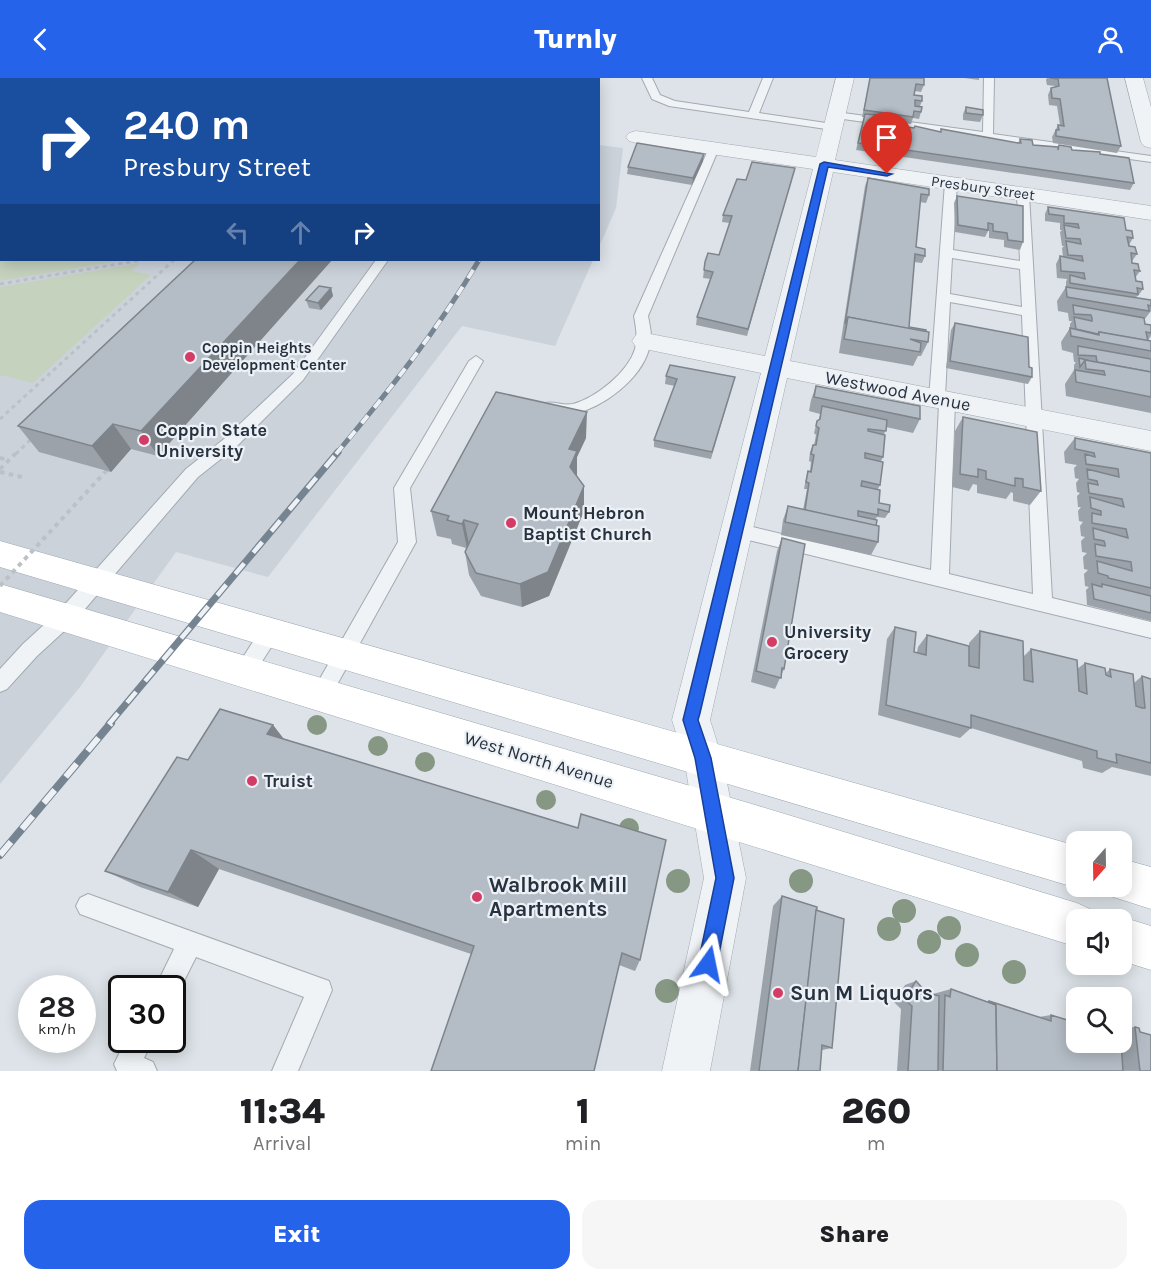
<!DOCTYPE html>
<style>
:root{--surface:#fff;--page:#f6f6f6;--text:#202124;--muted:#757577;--accent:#2563eb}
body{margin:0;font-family:Karla,sans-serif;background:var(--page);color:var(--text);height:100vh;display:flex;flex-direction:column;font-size:22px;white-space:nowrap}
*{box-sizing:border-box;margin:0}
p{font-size:20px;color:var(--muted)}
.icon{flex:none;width:33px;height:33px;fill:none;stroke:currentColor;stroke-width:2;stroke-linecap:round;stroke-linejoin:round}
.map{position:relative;height:993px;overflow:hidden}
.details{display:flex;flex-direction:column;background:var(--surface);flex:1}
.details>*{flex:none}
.hud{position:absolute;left:0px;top:0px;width:600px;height:183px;box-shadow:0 3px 15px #0003;background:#1a4fa0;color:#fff;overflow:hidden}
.needle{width:39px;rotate:200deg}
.tools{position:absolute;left:1066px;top:753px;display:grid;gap:12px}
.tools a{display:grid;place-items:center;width:66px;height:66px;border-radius:12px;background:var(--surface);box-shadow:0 3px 15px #0003;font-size:30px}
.speed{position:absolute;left:18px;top:897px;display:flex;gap:12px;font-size:30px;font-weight:700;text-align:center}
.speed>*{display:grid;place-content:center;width:78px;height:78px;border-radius:50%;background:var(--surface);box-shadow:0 3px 15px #0003;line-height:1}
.speed small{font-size:15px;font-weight:400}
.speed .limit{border:3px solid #111;border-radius:9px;background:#fff;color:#111}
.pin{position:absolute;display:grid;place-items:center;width:51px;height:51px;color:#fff;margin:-62px -26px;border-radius:50% 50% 50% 0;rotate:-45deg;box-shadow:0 0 6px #0007}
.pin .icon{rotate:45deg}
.me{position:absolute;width:66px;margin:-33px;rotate:12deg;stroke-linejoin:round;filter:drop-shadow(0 0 4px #0008)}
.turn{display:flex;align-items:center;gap:21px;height:126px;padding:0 24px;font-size:27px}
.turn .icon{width:78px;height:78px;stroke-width:2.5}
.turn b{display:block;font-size:42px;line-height:51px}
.lanes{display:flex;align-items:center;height:57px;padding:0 24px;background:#0003;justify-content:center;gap:30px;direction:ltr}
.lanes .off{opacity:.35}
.eta{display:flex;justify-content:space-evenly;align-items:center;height:102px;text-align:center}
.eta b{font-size:36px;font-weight:800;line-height:42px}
.button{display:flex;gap:12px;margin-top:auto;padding:12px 24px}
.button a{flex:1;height:69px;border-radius:18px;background:var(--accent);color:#fff;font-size:24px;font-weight:800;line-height:69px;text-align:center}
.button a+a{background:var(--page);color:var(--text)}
header{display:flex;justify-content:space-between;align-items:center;height:78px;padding:0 24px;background:var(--accent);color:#fff;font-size:27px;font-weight:800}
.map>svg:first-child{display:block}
</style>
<header><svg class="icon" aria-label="back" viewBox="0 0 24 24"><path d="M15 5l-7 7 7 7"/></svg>Turnly<svg class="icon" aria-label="person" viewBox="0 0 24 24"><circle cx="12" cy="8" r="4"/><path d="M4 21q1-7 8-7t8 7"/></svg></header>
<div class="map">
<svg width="1151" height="993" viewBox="0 0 1151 993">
<rect width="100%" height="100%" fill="#dde3e8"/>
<g fill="#cbd2da">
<path d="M0,0L583,1L2,2V182H593L555,268L462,248L268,499L176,474L80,609L0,706Z"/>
<path d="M599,67L623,70L616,130L599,169Z"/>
</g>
<g fill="#c5d2be">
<path d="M0,139L2,182H125L0,203Z"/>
<path d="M140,185L132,193L151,197L33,305L0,297V209Z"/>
</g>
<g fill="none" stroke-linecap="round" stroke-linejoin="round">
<g stroke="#a2aab2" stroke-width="2">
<g id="lane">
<path d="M218,0H228L216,2Z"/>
<path d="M236,0H254L256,2H237Z"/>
<path d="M642,0H652L660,17L675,23L749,34L763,0H773L759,35L833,46L838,49L833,52L669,28L652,21Z"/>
<path d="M984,0H994L993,56L1151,78V84L836,40L831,37L836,34L983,54Z"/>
<path d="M714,67L719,70L648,238C650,249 653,260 649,271C641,301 603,330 573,336C564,338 553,335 545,333L542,329L545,325C554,323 563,328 573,326C596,320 628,294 635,271C638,260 636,249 634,238L709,70Z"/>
<path d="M951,102L957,105L953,172L1020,183L1017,116L1023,113L1029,116L1052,520L1151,544V560L736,459L730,457L727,452L730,447L736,445L931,492L939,326L932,325L929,321L945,105ZM952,180L1020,191L1022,229L950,216ZM950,224L1022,237L1033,516L949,496L955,323L952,319L945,318Z"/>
<path d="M376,182H388L303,302L236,369L198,399L73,545L37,578L7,611L0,614V591L23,566L59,533L186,391L224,361L293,296Z"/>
<path d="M476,278L483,283L410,410L416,464L328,623L321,626L314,623L311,617L314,611L398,464L394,410L469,283Z"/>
<path d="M270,546L277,548L279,554L277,560L252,599L245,602L238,599L235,593L238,587L263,548Z"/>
<path d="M88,816L329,903L332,912L298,993H272L304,919L196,879L176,919L172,920V910H155L174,871L80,836L76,828L80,820Z"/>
<path d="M126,962H153L144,980L153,984L157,993H117L114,986Z"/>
</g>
</g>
<g stroke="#a2aab2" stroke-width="1">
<g id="street">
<path d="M836,0H854L835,82L1151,128V142L833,94L790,283L1151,353V373L787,300L710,642L722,680L746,800L710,993H662L704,800L684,680L672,642L761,295L645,271L636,269L632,263L636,257L645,255L765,278L813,91L636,65L629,63L626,59L629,55L636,53L816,79Z"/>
<path d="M1125,0H1143L1151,29V70L1144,68L1141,64Z"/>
</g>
</g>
<g stroke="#9ca8b4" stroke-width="1">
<g id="primary">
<path d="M0,463L1077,768V808H1081L1077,810L0,489Z"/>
<path d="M0,506L752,726L1077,825L1092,832L1097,842H1077V869L0,534Z"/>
<path d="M1122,781L1151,789V831L1107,817L1104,808H1122Z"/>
<path d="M1122,839L1151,848V892L1122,883V842H1116Z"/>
</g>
</g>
<g stroke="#bbc1c6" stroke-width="2" stroke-dasharray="3 3" stroke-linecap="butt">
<path d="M93,0L103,2"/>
<path d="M132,2L134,0"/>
</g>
<g stroke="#bbc1c6" stroke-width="3" stroke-dasharray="4 4" stroke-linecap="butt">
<path d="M0,206L142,182"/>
<path d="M0,341L174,182"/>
<path d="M16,376L32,360"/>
</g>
<g stroke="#bbc1c6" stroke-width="4" stroke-dasharray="4.5 4.5" stroke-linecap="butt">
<path d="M0,380L8,382"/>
<path d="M0,391L17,374"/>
<path d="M0,394L26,400"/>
</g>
<use href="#lane" fill="#f0f3f6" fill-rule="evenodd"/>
<use href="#street" fill="#f0f3f6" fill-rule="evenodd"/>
<use href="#primary" fill="#fff" fill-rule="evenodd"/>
<g stroke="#768492" stroke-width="5">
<path id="rail-far2" d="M336,376C388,314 438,252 479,182"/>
</g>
<g stroke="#768492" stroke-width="7">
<path id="rail-far1" d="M109,646L338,374"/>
</g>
<g stroke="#768492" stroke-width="8">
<path id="rail" d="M0,777L111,645"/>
</g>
<use href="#rail-far2" stroke="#edf1f5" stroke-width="4" stroke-dasharray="10" stroke-linecap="butt"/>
<use href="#rail-far1" stroke="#edf1f5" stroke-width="4.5" stroke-dasharray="14" stroke-linecap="butt"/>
<use href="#rail" stroke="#edf1f5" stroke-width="6" stroke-dasharray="17" stroke-linecap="butt"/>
<path stroke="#bbc1c6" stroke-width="4" stroke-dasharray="4.5 4.5" stroke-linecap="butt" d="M0,508L107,392"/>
</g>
<g fill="#869884">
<circle cx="317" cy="647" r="10"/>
<circle cx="378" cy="668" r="10"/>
<circle cx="425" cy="684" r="10"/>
<circle cx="546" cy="722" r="10"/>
<circle cx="629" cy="750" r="10"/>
<circle cx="678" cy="803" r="12"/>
<circle cx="801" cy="803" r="12"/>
<circle cx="904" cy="833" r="12"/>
<circle cx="949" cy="850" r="12"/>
<circle cx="889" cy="851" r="12"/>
<circle cx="929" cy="864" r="12"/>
<circle cx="967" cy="877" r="12"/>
<circle cx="1014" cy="894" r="12"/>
<circle cx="667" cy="913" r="12"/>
</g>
<g fill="#9ba2a9">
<path d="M870,0H924V7L921,14L915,13L914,17L922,23L920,28L921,34L919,41L913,40L911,46L876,41V45L940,54L941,51L1018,65L1020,61L1033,67L1058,69L1059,67L1072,72L1100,76L1134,105L1130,112L856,72L864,39H862Z"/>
<path d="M964,0H979V2Z"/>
<path d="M1047,0H1107L1121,68L1117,75L1053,65L1052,59L1058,47H1060L1057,28L1049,27L1048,17L1051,10L1055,9V8L1047,7L1046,2Z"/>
<path d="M966,29L983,37L980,44L963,42V36Z"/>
<path d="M703,83L692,107L627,96L628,89Z"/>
<path d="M793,97L747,258L696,247L697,239L711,201L703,200L705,184L719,177L730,145L722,144L723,137L746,102Z"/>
<path d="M868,100L929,117L926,125L920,124L916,169L925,178L922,185L914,184L909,249L928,264L921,278H918L913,288L839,275L865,108Z"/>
<path d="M957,118L1023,164L1020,172L1004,169V162L989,160V153H988L985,159L955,154L954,125Z"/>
<path d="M1048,129L1126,152L1133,160L1129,167V168L1137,176L1132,183V185L1140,193L1135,200L1136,203L1143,211L1138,218H1137L1136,220L1151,222V233L1144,242L1145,246L1151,247V258L1148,262L1151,263V335L1066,318L1065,306L1074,292V287L1076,284H1074L1073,275L1062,272L1061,264L1070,250V246L1072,243H1069L1068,235L1058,233L1057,223L1066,209V204L1067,201L1057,200L1056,186L1060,178L1063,179L1062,170L1064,168H1062L1060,154L1062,152H1060V145L1045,143V136Z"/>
<path d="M195,182H332L158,378L131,371L111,394L39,374L18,348Z"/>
<path d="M331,210L333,218L321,232L309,230L306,222Z"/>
<path d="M955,245L1029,289L1032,299L1028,306L946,290L951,252Z"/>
<path d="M666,298L733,306L711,381L654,369V362L675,308L665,306Z"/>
<path d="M816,308L920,341L913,355L886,349L884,357L883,379L881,383L880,407L878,411L879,425L889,434L885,440L877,439L875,442L878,464L871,477L781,457L783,442L788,428L803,432L807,411H804L806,400L808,393L810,394L811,384L809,383L810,374L813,367H814L816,357L814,355L817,343L819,342L820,336L809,333L811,322Z"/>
<path d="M963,339L1041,413L1030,427L1013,423V415L1011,414L1006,421L977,415V407L973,406L969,413L952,409L955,353Z"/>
<path d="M586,360L577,379V399L584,408V433L549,518L522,529L481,518L469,497L465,474L466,470L452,466L451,461L437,458L431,433Z"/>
<path d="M1075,360L1151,375V543L1087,527L1086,512L1089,509L1085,508L1084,496L1088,492L1084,491L1083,479L1087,475L1082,474L1081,463L1085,459L1081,458L1080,448L1083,444L1079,443L1078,433L1081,429H1078L1077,418L1080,415L1077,414L1076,405L1079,401L1075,400L1074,390L1077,387L1065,385L1064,374Z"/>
<path d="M782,460L784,591L775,611L751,604L777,473Z"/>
<path d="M895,549L914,574H917L918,569L927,557L969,588V565L980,553L1023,579L1031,571L1077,591L1085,585L1106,595L1110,591L1134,605L1142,598L1151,601V698L1112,689L1102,695L1083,690L1082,683L971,650L960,660L878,637L887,561Z"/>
<path d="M273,647L284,661L640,882L635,893L619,887L471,876L219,791L198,829L140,809L105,793L188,682Z"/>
<path d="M782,818L816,832L832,970L822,972L820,993H750L773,828Z"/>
<path d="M916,903L926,914L933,916L951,911L986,923H989L1039,939L1051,937L1077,964H1122V950L1135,949L1140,954L1151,993H897L901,931L894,924L905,907Z"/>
</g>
<g fill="#7e848a">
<path d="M704,76L703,83L692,107L693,100Z"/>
<path d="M300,182H332L158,378L141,353Z"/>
<path d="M331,210L333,218L321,232L318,225Z"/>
<path d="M587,334L586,360L577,379V399L570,414L569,371Z"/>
<path d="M113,346L131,371L111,394L92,368Z"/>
<path d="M584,408V433L549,518L522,529L520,506Z"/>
<path d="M464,442L469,466L467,470L462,446Z"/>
<path d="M273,647L292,672L267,656Z"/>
<path d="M191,772L219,791L198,829L168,814Z"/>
</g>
<g fill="#b4bcc5" stroke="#7e848a" stroke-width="1.5">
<path d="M870,0H924V7L916,6L914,17L922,18V23L915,22V28L922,29L921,34L914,33L913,39L864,32Z"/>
<path d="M1050,0H1107L1121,68L1056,58V52H1059L1058,47L1064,48L1060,21L1052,20L1051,10L1059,8L1058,1Z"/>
<path d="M966,29L983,32V37L966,35Z"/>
<path d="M865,36L877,37L876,45L914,50L915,48L941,54V51L1018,65H1021L1020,61L1032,62L1033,67L1058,69V72L1059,67L1071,69L1072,72L1100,74V76L1129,80L1134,105L858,65Z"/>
<path d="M637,65L704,76L693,100L628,89Z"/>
<path d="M752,84L795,90L748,251L697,239L713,194L704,192L705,184L708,175L719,177L732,138L723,137L737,101L746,102Z"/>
<path d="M868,100L929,111V117L921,116L916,169L925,171V178L915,176L909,249L926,252V254L848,239L845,246Z"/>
<path d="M957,118L1023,128V164L1008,162L1007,155L993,153V146L988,145V152L958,147Z"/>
<path d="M1048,129L1124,140L1126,152L1132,153L1133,160L1127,159L1129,168L1135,169L1137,176L1131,175L1132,185L1138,186L1139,191L1140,193L1134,192L1136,203L1142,204L1143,211L1137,210L1138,216L1070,205V197L1085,201L1084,195L1061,193L1060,178L1083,183L1082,178L1068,177L1066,163L1081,166L1080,161L1066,160L1064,147L1079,150L1078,146L1064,145V138L1049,136Z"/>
<path d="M195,182H300L141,353L113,346L92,368L18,348Z"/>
<path d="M319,208L331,210L318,225L306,222Z"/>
<path d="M1066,209L1151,222V228L1148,227L1149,233L1067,219Z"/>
<path d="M1073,227L1144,240L1145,246L1151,247V255L1146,254L1148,263L1099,254L1098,256L1076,251L1074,239L1092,243V240L1091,237L1074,236Z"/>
<path d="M848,239L929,254L928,264L910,261L921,265L920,274L844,261Z"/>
<path d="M955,245L1028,259L1029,289L1032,290V299L950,283Z"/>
<path d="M1070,250L1099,257V254L1151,263V273L1071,258Z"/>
<path d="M1078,268L1151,281V294L1097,284L1096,278L1078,277Z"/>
<path d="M1079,280L1090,283L1085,282L1080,289Z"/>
<path d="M1085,282L1151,294V319L1076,304L1075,292L1105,297L1104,293L1086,291Z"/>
<path d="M670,287L735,299L712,374L654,362L677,301L666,298Z"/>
<path d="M816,308L920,328V341L814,319Z"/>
<path d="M496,314L587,334L569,371L577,373L570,389L584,408L548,494L520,506L476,495L465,474L478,446L464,442L462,446L447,442L449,438L431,433Z"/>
<path d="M822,328L887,342L886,353L868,351V353L885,357L883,379L865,375V380L883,384L880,407L862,403L861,408L880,412L879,425L890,427L889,434L878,431V437L858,433V438L877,442L876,448L805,432L809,405L806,404L808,393L811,394L814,377L811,376L813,367H816L819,350L816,348L817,343L820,341Z"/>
<path d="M963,339L1037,354L1041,413L1023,409V401L1015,400V408L986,401V393L978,391V399L960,396Z"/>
<path d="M1075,360L1151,375V510L1108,500V498L1098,495L1097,483L1132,493L1131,484L1096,478L1095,466L1105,468V466L1104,463L1094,461L1093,450L1128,460L1126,451L1092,445V435L1101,437V433L1091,430L1090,419L1124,429L1122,421L1089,415L1088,405L1098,407L1097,403L1088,401L1087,391L1119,399L1118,391L1086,386L1085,376L1095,379L1094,375L1075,371Z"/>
<path d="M788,428L879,448L878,464L785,444Z"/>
<path d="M782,460L805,466L784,591L782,590L781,600L756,593Z"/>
<path d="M1092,506L1102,509V506L1151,518V535L1094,521Z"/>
<path d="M895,549L916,554L914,574L926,577L927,557L969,568V588L979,590L980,553L1023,563L1024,602L1033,604L1031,571L1077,582L1079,613L1087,616L1085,585L1105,590L1106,597L1111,599L1110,591L1133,596L1136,628L1142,630H1145L1142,598L1151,601V685L1116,676L1117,685L1097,680V673L971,637V650L886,627Z"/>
<path d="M220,631L273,647L267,656L578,750L581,736L666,762L640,882L622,875L594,993H431L474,868L191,772L168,814L105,793L177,679L188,682Z"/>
<path d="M782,818L817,829L798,993H759Z"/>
<path d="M816,832L844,841L832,970L822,967L820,993H798Z"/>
<path d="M916,903L926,914L939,918L938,993H908L912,928L904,921Z"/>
<path d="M951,911L996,927L997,993H943L945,917L950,919Z"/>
<path d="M989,923L1051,943V937L1077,945V964H1121L1123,993H997L996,927L989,924Z"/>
<path d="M1135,949L1139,950L1140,954L1151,957V993H1140Z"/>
</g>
<path fill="#2563eb" stroke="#184099" stroke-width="1.5" d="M824,84L892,96L887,98L828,89L700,635L698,642L711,680L734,800L717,886L714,892L708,895L701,892L698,886L716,800L695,680L683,642L820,86Z"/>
<g fill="#d23c65" stroke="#edf1f5" stroke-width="2">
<circle cx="190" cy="279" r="6"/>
<circle cx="144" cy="362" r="6"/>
<circle cx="511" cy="445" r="6"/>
<circle cx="772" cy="564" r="6"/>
<circle cx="252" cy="703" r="6"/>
<circle cx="477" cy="819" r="6"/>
<circle cx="778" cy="915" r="6"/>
</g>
<g text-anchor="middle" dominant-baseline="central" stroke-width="4.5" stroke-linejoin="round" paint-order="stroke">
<g font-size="15" fill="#26323f" stroke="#edf1f5">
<text transform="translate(983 110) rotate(8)">Presbury Street</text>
</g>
<g font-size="15" font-weight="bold" fill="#26323f" stroke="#edf1f5" text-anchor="start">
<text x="202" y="270">Coppin Heights<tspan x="202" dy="17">Development Center</tspan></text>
</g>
<g font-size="18" fill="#26323f" stroke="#edf1f5">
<text transform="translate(898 313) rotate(11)">Westwood Avenue</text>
<text transform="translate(539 682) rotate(17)">West North Avenue</text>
</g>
<g font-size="18" font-weight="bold" fill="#26323f" stroke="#edf1f5" text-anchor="start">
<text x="156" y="352">Coppin State<tspan x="156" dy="21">University</tspan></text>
<text x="523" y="435">Mount Hebron<tspan x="523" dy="21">Baptist Church</tspan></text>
<text x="784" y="554">University<tspan x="784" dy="21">Grocery</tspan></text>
<text x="264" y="703">Truist</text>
</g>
<g font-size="21" font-weight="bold" fill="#26323f" stroke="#edf1f5" text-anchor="start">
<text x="489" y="807">Walbrook Mill<tspan x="489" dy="24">Apartments</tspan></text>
<text x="790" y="915">Sun M Liquors</text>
</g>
</g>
</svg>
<div class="tools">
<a><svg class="needle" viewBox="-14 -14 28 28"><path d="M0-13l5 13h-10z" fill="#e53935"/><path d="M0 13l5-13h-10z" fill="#757577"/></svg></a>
<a><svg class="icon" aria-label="sound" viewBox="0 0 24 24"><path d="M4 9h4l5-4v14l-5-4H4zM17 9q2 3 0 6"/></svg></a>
<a><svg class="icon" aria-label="search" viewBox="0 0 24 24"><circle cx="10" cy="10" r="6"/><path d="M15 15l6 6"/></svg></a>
</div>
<div class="speed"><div>28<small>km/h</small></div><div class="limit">30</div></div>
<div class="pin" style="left:887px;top:96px;background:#d93025"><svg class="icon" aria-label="arrive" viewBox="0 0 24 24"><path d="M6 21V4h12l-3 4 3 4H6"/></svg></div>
<svg class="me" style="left:708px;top:886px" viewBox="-20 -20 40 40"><path d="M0-17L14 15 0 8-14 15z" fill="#2563eb" stroke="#fff" stroke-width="4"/></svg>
<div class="hud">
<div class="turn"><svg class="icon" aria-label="right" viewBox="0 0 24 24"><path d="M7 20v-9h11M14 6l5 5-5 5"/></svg><div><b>240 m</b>Presbury Street</div></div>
<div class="lanes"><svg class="icon off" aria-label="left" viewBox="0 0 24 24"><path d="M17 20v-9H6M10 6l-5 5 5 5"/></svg><svg class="icon off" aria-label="ahead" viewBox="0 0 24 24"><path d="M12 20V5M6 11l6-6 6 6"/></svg><svg class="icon" aria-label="right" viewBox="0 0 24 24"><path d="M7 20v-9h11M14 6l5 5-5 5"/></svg></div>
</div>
</div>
<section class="details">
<div class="eta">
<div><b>11:34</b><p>Arrival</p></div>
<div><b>1</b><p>min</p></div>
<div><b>260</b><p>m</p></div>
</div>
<div class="button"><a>Exit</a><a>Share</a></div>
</section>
